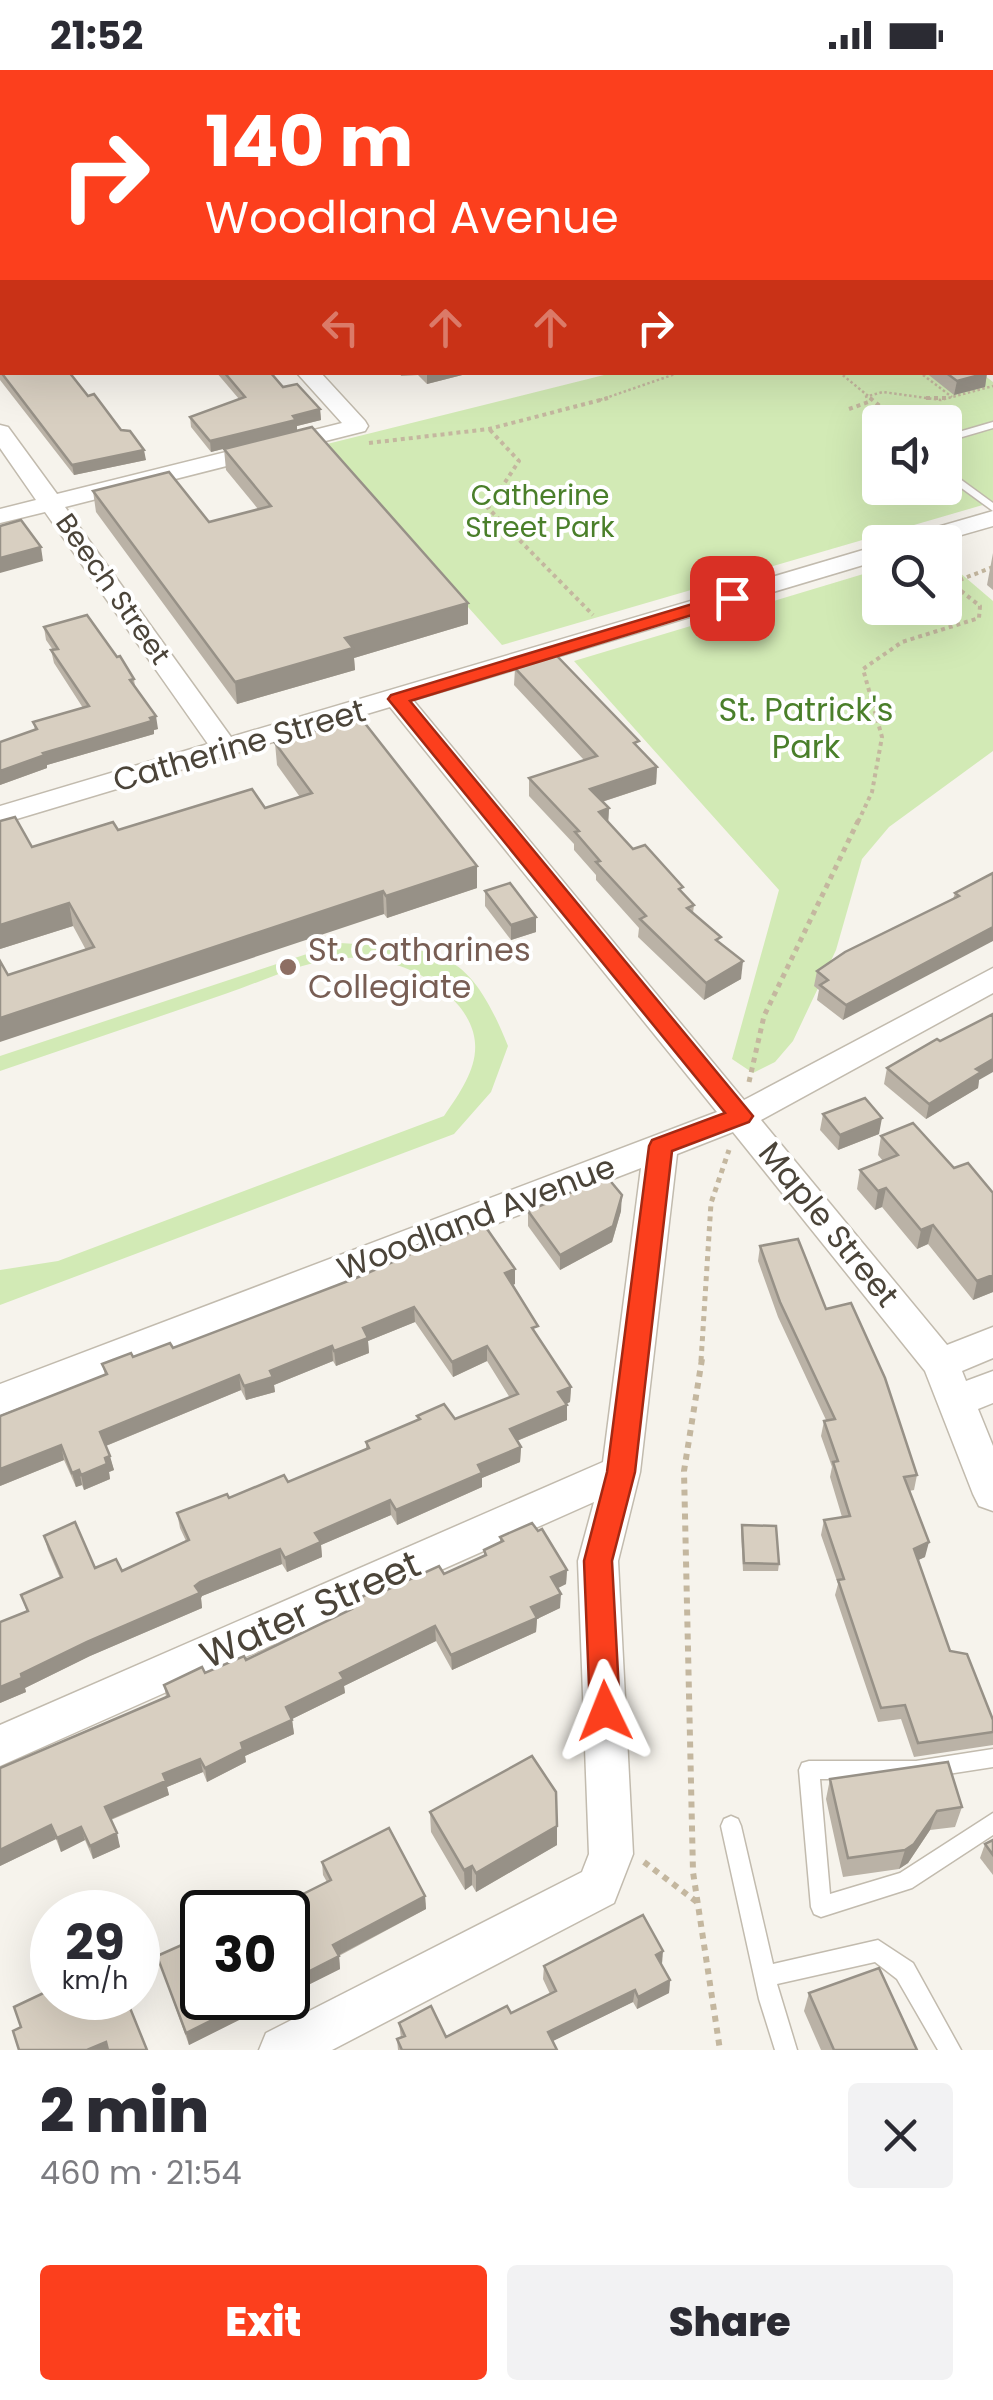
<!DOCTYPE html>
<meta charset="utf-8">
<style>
:root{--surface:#fff;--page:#f2f2f3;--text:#2b2b33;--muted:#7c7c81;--accent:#fc3f1d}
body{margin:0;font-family:Poppins,sans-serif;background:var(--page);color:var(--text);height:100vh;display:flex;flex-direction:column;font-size:38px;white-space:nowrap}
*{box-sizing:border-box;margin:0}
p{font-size:32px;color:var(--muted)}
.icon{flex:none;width:55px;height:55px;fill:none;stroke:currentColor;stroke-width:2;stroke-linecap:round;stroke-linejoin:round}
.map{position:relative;height:1980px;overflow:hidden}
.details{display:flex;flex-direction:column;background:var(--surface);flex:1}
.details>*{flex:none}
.top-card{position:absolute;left:0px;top:0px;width:995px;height:305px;box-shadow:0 10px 40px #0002;background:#fc3f1d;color:#fff;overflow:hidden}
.buttons{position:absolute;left:862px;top:335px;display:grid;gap:20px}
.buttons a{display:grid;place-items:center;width:100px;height:100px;border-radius:10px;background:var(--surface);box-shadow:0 10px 40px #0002;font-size:50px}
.speed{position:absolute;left:30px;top:1820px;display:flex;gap:20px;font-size:50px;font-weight:700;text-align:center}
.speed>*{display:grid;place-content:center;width:130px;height:130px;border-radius:50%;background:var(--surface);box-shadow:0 10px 40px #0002;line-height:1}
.speed small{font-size:25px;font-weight:400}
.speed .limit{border:5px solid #111;border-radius:15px;background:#fff;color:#111}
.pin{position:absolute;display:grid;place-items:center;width:85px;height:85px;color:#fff;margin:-42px;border-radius:20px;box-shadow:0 5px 15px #0006}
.me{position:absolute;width:110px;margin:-55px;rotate:358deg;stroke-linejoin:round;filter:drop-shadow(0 0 8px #0008)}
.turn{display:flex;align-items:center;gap:35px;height:210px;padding:0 40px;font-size:45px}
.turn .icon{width:130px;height:130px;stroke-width:2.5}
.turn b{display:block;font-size:70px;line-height:85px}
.lanes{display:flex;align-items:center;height:95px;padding:0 40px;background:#0003;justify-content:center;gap:50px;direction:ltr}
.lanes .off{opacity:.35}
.round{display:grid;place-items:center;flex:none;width:105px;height:105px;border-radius:10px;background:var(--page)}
.head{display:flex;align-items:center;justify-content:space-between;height:170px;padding:0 40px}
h1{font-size:60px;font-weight:800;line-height:75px}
.action{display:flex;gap:20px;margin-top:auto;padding:20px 40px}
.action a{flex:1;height:115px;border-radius:10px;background:var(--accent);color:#fff;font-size:40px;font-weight:800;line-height:115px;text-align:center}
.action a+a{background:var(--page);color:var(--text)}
.status{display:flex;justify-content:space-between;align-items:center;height:70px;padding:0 50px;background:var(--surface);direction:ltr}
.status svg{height:28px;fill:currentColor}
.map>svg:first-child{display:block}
</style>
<div class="status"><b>21:52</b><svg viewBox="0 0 49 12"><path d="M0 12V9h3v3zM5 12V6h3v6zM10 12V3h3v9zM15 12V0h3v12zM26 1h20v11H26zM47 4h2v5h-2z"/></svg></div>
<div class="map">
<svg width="993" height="1980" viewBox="0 0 993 1980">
<rect width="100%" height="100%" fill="#f6f3ec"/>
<g fill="#d2eab5" fill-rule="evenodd">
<path d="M980,302L993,312V432L502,575L323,375L612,303ZM880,352H945V418H880Z"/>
<path d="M945,490L993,531V681L889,757L862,789L836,880L793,971L775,992L753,1003L732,989L779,820L574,591L880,499V538H945Z"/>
<path d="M340,873C441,879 468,877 508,976L491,1022L454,1064L0,1235V1200L58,1191L444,1046C470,1009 491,976 459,936C429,899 374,881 327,890C293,896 258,913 225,924C150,950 75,975 0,1001V986Z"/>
</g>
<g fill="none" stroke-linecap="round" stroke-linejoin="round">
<g stroke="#c2bbae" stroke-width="3">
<g id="lane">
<path d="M993,352V358L945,372V366Z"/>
<path d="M945,398L993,433V441L945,406Z"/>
<path d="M993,1679V1697L916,1709H820L830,1824L900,1803L993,1743V1765L912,1818L821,1847L814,1844L811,1837L799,1700L802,1693L809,1691H916Z"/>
<path d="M731,1746L738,1749L741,1756L773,1894L878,1870L913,1893L961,1980H938L897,1909L875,1892L777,1914L797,1980H775L759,1929L721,1756L724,1749Z"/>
</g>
</g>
<g stroke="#c2bbae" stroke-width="3">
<g id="street">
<path d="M296,302H320L365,351L368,356L365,361L65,437L231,667L880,475V490L413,630L744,1030L993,898V923L761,1050L947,1275L993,1257V1288L962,1301L966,1311L993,1301V1333L978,1339L993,1376V1441L979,1436L973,1424L925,1301L733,1062L677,1084L640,1402L618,1491L633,1784L614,1833L332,1980H259L266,1963L582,1802L589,1784L578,1491L594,1432L0,1696V1655L603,1392L641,1098L0,1345V1314L717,1042L390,637L0,754V736L208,674L45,442L0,453V439L36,430L0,378V355L8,357L57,424L342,353Z"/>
<path d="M993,441V456L937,472H900L903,467Z"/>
</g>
</g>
<g stroke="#d6c79b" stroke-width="3">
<g id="secondary">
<path d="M583,0H609L610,2H585Z"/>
<rect x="992" y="276" width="1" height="18"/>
</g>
</g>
<g stroke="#c4b79f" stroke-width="2.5" stroke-dasharray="2.5 2.5" stroke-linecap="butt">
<path d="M839,302L873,330"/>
<path d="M919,302L952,327"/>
<path d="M865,327L883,322L941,330L993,316"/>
<path d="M600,330L681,302"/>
</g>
<g stroke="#c4b79f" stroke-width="4" stroke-dasharray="4 4" stroke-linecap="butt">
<path d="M870,328L899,352"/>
<path d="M926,328H949"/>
<path d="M849,339L871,331"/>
<path d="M490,360L519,391L488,438L593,545"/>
<path d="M369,373L489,359L608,328"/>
<path d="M952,513L993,497"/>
<path d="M858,752L872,722L882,667L863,599L902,572L979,548L980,536L945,508"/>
</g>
<g stroke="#c4b79f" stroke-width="5" stroke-dasharray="5 5" stroke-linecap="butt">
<path d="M749,1012L764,946L859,749"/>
<path d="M701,1291L711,1133L729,1080"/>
</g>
<g stroke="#c4b79f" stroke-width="6" stroke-dasharray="6 6" stroke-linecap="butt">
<path d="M702,1289L684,1401L693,1802L720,1980"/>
<path d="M644,1792L697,1832"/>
</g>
<use href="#lane" fill="#fff" fill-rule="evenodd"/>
<use href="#street" fill="#fff" fill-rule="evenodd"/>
<use href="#secondary" fill="#fff3cd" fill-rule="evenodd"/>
</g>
<g fill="#bab2a6">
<path d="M509,0H562L566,2H512Z"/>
<path d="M629,0H993L992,103V2H632Z"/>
<path d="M0,185L2,302L88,326L146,390L74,405L0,310Z"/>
<path d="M216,302H270L283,317L320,339L321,350L297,356V360L211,382L191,357L190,347L239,329Z"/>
<path d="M400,302H474L427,314L418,305L401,306Z"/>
<path d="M925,302H986L987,303L985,317L954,325Z"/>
<path d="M224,379L468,554L354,588L355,600L237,634L96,442L93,421L209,452L258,439L226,400Z"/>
<path d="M993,483V520L987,515Z"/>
<path d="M44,557L117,587L134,609L135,617L158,659L154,660V664L47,695V698L0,715V672L35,660L33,652L83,638L54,593L51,580H53L46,570Z"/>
<path d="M515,598L638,677L657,697L656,714L602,732L609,738L608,752L633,779L683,823L694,835L693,843L721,874L741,909L704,930L638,867L639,858L596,810V805L574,780V774L529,726V708L584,690L514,615Z"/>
<path d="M275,673L477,818L387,848L384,844L8,905L86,880L73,856L0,879V751L32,777L118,760L265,738L300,727L277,695Z"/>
<path d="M993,803L843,950L817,930L819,920L814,916L817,901L953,829L955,823Z"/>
<path d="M485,821L536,847V862L511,870L485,836Z"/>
<path d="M940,971L979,1010L978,1018L926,1049L884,1014L887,998Z"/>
<path d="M823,1044L879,1064L838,1080L820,1060Z"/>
<path d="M881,1066L954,1098L993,1123V1222L973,1230L928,1174L917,1179L882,1137L875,1140L857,1119L860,1100L883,1091L878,1085Z"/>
<path d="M528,1141H621L612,1172L560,1200L528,1156Z"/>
<path d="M440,1175L515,1199V1214L512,1215L538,1267L571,1317L570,1332L566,1334L567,1350L517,1371L521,1377L520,1392L482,1408V1417L397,1455L391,1445L321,1475L322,1487L287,1502L282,1494L202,1526L201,1528L202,1538L90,1586L25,1618L26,1622L0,1633V1552L27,1542L21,1525L60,1508L48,1480L44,1466L95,1498L122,1501L186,1471L180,1458L177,1443L288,1412L366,1379V1372L418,1350L417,1346L455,1349L510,1328L487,1291L453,1307L415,1252L368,1271L369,1283L336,1296L333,1291L274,1315L275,1322L246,1330L241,1320L106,1376L114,1400L109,1402L110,1409L84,1420L82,1415L76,1417L64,1390L0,1416V1346L105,1305L102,1294L173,1278L356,1208L406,1187V1180Z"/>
<path d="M760,1176L826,1239L917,1405L914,1420L909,1421L925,1487L918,1490L950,1581L993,1650V1675L914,1687L901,1649L878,1652L835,1525L838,1514L821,1465L824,1450L842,1447L830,1407L832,1397L821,1366L824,1351L826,1350L778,1247L758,1191Z"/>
<path d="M742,1455L779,1494L778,1501H743L741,1462Z"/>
<path d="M500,1467L567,1500L566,1514L558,1518L560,1538L537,1549L536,1562L452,1600L436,1571L344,1616L345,1623L292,1649L294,1664L245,1686L246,1692L207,1712L203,1702L167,1717L169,1725L111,1750L120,1777L93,1789L85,1770L61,1782L56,1769L0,1796V1698L166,1627L164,1615L246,1590L350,1541L349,1533L382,1522L444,1504L484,1487V1480L500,1472Z"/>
<path d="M830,1709L962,1737L955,1757L930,1760L908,1793L899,1799L843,1807L826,1729Z"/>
<path d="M430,1742L557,1756V1775L476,1822L472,1815L465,1820L431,1762Z"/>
<path d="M993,1770V1805L980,1788L985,1774Z"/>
<path d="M322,1792L425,1826L426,1839L339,1886L340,1899L288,1925V1842L327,1812L323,1805Z"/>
<path d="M157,1886L202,1928H283L189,1975Z"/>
<path d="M661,1894L670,1910L669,1923L637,1939L633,1932L552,1971L557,1980H398L397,1969L401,1968L399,1953L446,1967L511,1943L550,1924L543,1909L544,1896Z"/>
<path d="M809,1923L917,1980H821L804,1941Z"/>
</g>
<g fill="#979187">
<path d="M395,0H414L409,2H390Z"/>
<path d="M427,302H474L427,314Z"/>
<path d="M987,303L985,317L954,325L957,311Z"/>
<path d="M320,339L321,350L297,356V360L211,382L210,371Z"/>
<path d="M144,380L146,390L74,405L72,395Z"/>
<path d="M41,477L43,491L0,503V488Z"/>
<path d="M468,533V554L354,588L355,600L237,634L235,612L345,568Z"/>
<path d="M156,646L158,659L154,660V664L47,695V698L0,715V701L43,683Z"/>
<path d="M657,697L656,714L589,736L590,719Z"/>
<path d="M609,738L608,756L599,742Z"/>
<path d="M477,796V818L387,848L386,826Z"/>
<path d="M383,821L384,844L0,972V948Z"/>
<path d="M69,833L73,856L0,879V855Z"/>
<path d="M536,847V862L511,870V855Z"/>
<path d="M993,857V871L843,950L846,935Z"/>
<path d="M743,891L741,909L704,930L706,913Z"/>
<path d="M993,989V1002L979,1010L978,1018L926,1049L929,1034L976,999Z"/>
<path d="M882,1048L879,1064L838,1080L840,1065Z"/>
<path d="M886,1118L882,1137L875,1140L878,1121Z"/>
<path d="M622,1125L621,1141L612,1172L560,1200V1185Z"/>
<path d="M933,1155L928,1174L917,1179L921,1160Z"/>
<path d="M515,1199V1214L505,1218V1203Z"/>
<path d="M993,1205V1222L973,1230L977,1211Z"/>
<path d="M414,1237L415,1252L368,1271L369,1283L336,1296L334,1281L363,1258Z"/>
<path d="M332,1276L333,1291L274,1315L275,1322L246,1330L244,1316L270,1301Z"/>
<path d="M487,1276V1291L453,1307L452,1292Z"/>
<path d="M239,1305L241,1320L103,1377L100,1362Z"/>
<path d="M571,1317L570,1332L558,1337V1322Z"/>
<path d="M567,1335V1350L509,1374L510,1359Z"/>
<path d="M61,1375L64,1390L0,1416V1399Z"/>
<path d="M521,1377L520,1392L482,1408V1417L397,1455L396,1440L478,1395Z"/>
<path d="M110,1386L114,1400L109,1402L110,1409L84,1420L81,1405L105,1388Z"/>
<path d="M79,1400L82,1415L76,1417L72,1403Z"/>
<path d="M390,1430L391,1445L321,1475L322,1487L287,1502L285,1488L315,1463Z"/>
<path d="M929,1472L925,1487L910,1494L914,1479Z"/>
<path d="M280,1479L282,1494L202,1526L201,1528L202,1538L90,1586L25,1618L26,1622L0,1633V1617L21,1604L200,1512Z"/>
<path d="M567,1500L566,1514L550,1522L551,1507Z"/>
<path d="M561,1524L560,1538L537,1549L536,1562L452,1600L451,1585L531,1537Z"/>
<path d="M435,1556L436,1571L344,1616L345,1623L288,1651L286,1637L340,1603Z"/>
<path d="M292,1650L294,1664L245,1686L246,1692L207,1712L205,1698L241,1673Z"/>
<path d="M200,1689L203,1702L167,1717L169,1725L109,1750L105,1737L163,1704Z"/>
<path d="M937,1741L930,1760L908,1793L899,1799L905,1780Z"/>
<path d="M51,1755L56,1769L0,1796V1780Z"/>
<path d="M557,1756V1775L476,1822V1803Z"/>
<path d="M81,1757L85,1770L61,1782L57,1768Z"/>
<path d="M117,1763L120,1777L93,1789L90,1776Z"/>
<path d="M472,1796V1815L465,1820L464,1800Z"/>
<path d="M425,1826L426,1839L335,1887L333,1875Z"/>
<path d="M663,1881L662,1894L656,1885Z"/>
<path d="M339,1886L340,1899L288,1925V1912Z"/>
<path d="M670,1910L669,1923L637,1939L638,1927Z"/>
<path d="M635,1920L633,1932L547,1974L548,1962Z"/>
<path d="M256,1928H283L189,1975L186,1963Z"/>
<path d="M106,1972L108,1980H87Z"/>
</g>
<g fill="#d8cfc1" stroke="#979187" stroke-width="2.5">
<path d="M0,0H3L5,2H2V22L0,23Z"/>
<path d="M45,0H395L390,2H48Z"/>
<path d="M522,0H562L566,2H526Z"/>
<path d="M651,0H991L992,2H654Z"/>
<path d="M992,4L993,6L992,88Z"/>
<path d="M2,37V66L0,65V38Z"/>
<path d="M2,75V102L0,103V86Z"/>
<path d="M0,185H2V302H69L88,326L94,324L121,360L130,361L144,380L72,395L0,301Z"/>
<path d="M224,302H270L283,317L297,314L320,339L293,346L296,350L210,371L190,347L245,327Z"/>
<path d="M945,302H986L987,303L957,311Z"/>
<path d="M312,357L468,533L345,568L353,578L235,612L93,421L169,402L209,452L271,436L224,379Z"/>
<path d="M21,450L41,477L0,488V456Z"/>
<path d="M87,545L117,587L120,586L134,609L130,610L156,646L150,648L152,651L43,683L45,685L0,701V672L37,659L33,652L89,636L51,580L58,579L44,557Z"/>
<path d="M556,585L639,671L634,673L657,697L590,719L609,738L599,742L633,779L645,775L683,817L679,819L694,835L687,838L721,867L716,870L743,891L706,913L640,849L646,846L596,792L600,791L575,762L579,761L529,708L597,686L515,598Z"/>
<path d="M360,647L477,796L386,826L383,821L0,948V891L8,905L94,877L69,833L0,855V751L15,747L32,777L113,752L118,760L252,719L265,738L312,723L275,673Z"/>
<path d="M993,803V857L846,935L820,915L828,910L817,901L845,882L959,826L955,823Z"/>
<path d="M510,813L536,847L511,855L485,821Z"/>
<path d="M993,944V989L976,999L981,1002L929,1034L887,998L937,969L940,971Z"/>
<path d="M865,1028L882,1048L840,1065L823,1044Z"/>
<path d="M913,1053L954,1098L968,1093L993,1123V1205L977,1211L933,1155L921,1160L886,1118L878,1121L860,1100L898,1085L881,1066Z"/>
<path d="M607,1107L622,1125L613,1156L560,1185L528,1141Z"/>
<path d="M485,1156L515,1199L505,1203L538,1256L532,1258L571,1317L558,1322L567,1335L510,1359L521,1377L478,1395L482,1403L396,1440L390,1430L315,1463L321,1472L285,1488L280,1479L200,1512L195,1516L200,1523L87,1572L21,1604L22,1608L0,1617V1552L28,1541L21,1525L62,1507L44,1466L75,1452L95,1498L116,1489L122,1501L189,1470L177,1443L227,1424L229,1428L284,1405L288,1412L369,1378L366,1372L420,1349L417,1346L444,1334L455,1349L518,1324L487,1276L452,1292L414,1237L363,1258L368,1268L334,1281L332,1276L270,1301L273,1307L244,1316L239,1305L100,1362L110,1386L105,1388L107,1394L81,1405L79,1400L72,1403L61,1375L0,1399V1346L107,1304L102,1294L131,1283L133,1287L170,1273L173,1278L356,1208L409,1185L406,1180L435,1168L440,1175Z"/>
<path d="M798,1169L826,1239L851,1233L885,1308L917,1405L904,1407L929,1472L914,1479L950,1581L967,1584L993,1650V1662L918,1673L905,1635L881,1638L838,1510L844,1509L824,1450L850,1446L833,1392L838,1391L824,1351L835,1349L780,1232L760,1176Z"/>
<path d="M532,1453L538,1461L542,1459L567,1500L551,1507L561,1524L531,1537L537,1548L451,1585L435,1556L340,1603L344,1609L286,1637L292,1650L241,1673L243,1679L205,1698L200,1689L163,1704L166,1711L105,1737L117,1763L90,1776L81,1757L57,1768L51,1755L0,1780V1698L169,1626L164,1615L202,1597L205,1603L244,1586L246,1590L352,1539L349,1533L380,1518L382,1522L439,1496L444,1504L486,1485L484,1480L503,1471L500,1467Z"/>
<path d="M742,1455L776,1456L779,1494L744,1493Z"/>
<path d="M532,1686L556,1722L557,1756L476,1803L472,1796L464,1800L430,1742Z"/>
<path d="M948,1692L962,1737L937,1741L914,1774L905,1780L848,1788L830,1709Z"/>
<path d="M389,1758L425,1826L333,1875L339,1886L288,1912V1842H267L331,1810L322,1792Z"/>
<path d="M993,1770V1785L985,1774Z"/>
<path d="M643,1845L663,1881L656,1885L670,1910L638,1927L635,1920L548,1962L557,1980H402L397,1969L405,1966L399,1953L431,1936L446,1967L507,1936L511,1943L556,1921L544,1896Z"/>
<path d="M202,1866V1928H256L186,1963L157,1886Z"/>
<path d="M879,1898L917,1980H834L809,1923Z"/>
<path d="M52,1919V1928H126L147,1980H108L106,1972L87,1980H19L13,1961L21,1957L14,1937Z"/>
</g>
<path fill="#fc3f1d" stroke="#a42913" stroke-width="2.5" d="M732,522L741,528L738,531L410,631L753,1046L749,1052L672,1081L635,1402L612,1491L620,1641L615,1650L605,1654L594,1650L590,1641L584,1491L607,1402L649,1076L652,1070L725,1043L388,629L391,625Z"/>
<circle fill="#8d6e63" stroke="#fff" stroke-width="4" cx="288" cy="897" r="10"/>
<g text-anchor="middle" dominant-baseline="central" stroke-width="8" stroke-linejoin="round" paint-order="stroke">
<g font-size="28" fill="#4a7f2a" stroke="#fff">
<text x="540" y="425">Catherine<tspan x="540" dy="32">Street Park</tspan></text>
</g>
<g font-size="28" fill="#4b4439" stroke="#fff">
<text transform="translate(113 519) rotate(55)">Beech Street</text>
</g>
<g font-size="32" fill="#4a7f2a" stroke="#fff">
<text x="806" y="639">St. Patrick's<tspan x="806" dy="37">Park</tspan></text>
</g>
<g font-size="32" fill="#4b4439" stroke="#fff">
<text transform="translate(239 675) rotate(-16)">Catherine Street</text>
<text transform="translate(476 1147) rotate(-21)">Woodland Avenue</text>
<text transform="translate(829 1154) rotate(51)">Maple Street</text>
</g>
<g font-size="32" fill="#785e54" stroke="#fff" text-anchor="start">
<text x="308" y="879">St. Catharines<tspan x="308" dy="37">Collegiate</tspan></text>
</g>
<g font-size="38" fill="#4b4439" stroke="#fff">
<text transform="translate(310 1539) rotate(-24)">Water Street</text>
</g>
</g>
</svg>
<div class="buttons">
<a><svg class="icon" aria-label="sound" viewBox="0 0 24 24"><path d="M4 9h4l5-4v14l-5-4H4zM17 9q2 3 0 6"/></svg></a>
<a><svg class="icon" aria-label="search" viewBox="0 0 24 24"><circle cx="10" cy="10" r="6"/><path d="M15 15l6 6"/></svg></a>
</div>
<div class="speed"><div>29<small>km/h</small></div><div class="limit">30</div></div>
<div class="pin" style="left:732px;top:528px;background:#d93025"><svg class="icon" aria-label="arrive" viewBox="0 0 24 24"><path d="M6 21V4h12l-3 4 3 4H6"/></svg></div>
<svg class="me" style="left:605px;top:1641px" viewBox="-20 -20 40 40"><path d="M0-17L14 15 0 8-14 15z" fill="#fc3f1d" stroke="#fff" stroke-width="4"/></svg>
<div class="top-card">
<div class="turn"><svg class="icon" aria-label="right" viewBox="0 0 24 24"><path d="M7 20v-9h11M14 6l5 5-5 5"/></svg><div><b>140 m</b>Woodland Avenue</div></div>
<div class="lanes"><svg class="icon off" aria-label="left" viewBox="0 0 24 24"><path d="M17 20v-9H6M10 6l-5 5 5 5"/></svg><svg class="icon off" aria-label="ahead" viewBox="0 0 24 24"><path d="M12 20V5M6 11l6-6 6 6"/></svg><svg class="icon off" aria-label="ahead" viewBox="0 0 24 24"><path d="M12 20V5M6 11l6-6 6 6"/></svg><svg class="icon" aria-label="right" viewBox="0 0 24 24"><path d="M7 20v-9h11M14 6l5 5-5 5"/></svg></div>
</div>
</div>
<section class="details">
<div class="head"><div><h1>2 min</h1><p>460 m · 21:54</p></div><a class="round"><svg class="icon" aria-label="close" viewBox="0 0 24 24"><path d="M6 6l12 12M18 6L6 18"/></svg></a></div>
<div class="action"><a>Exit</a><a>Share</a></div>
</section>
